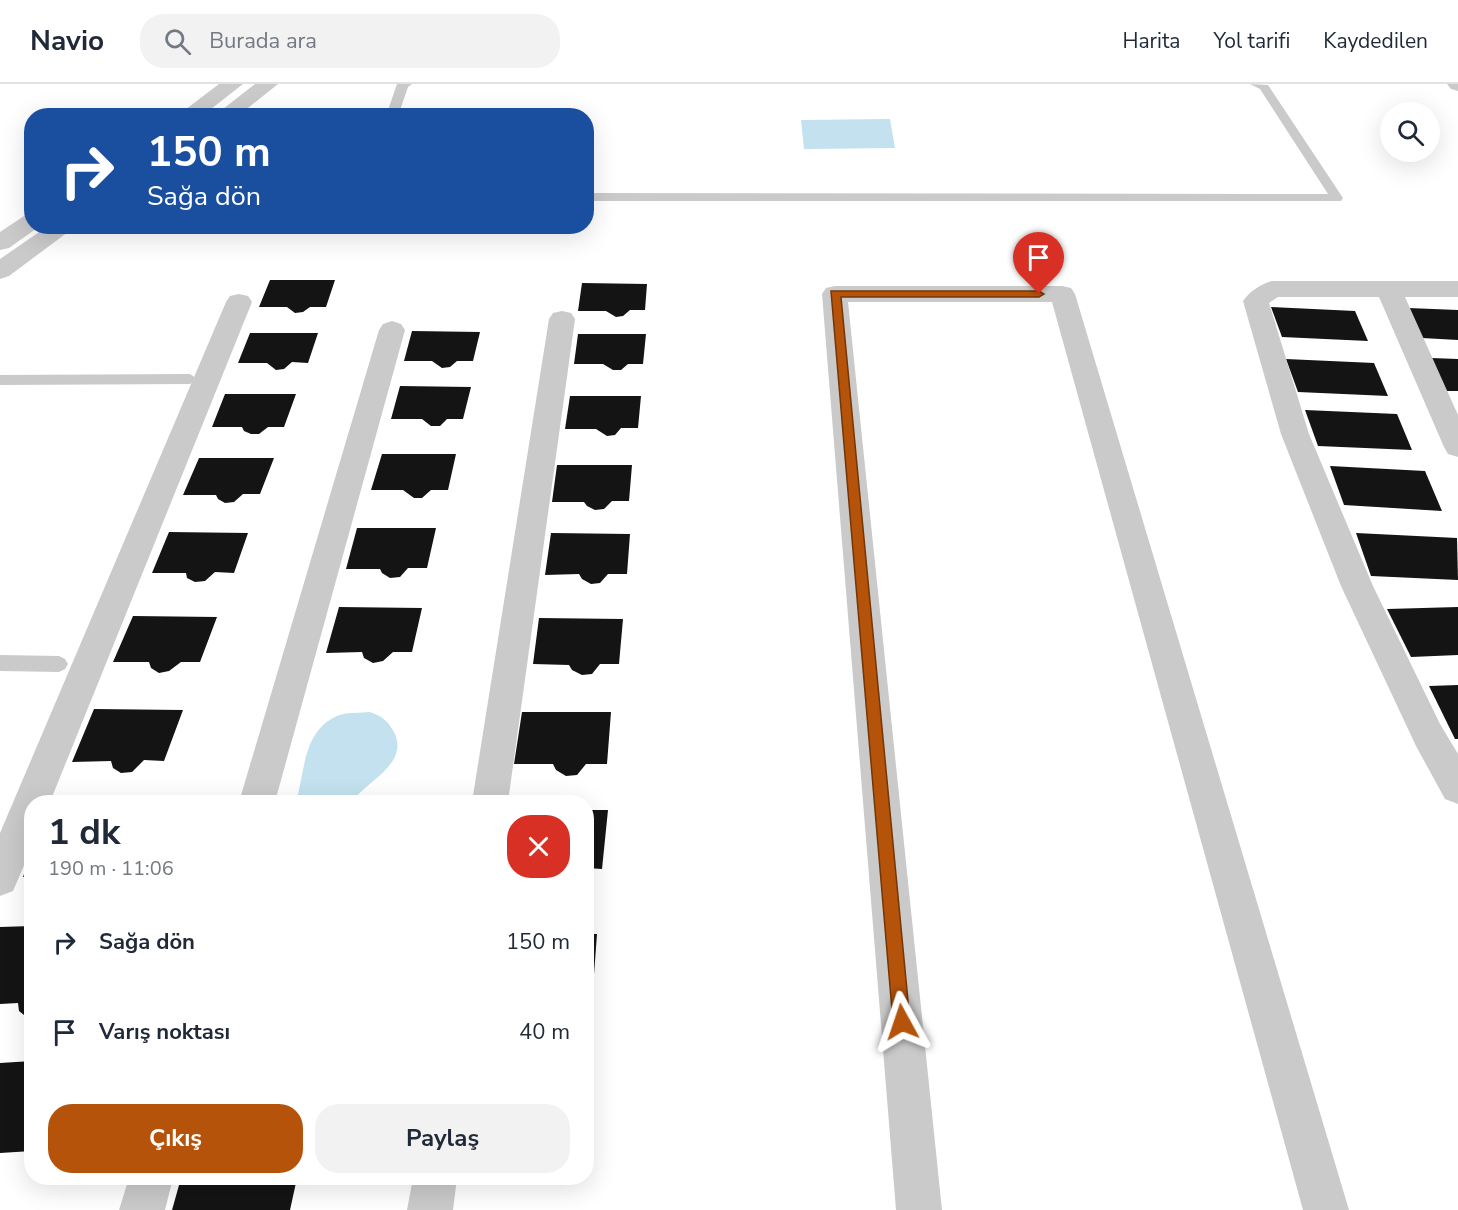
<!DOCTYPE html>
<html lang="tr">
<meta charset="utf-8">
<style>
:root{--surface:#fff;--page:#f2f2f3;--text:#1f2937;--muted:#747a83;--line:#e0e1e3;--accent:#b45309}
body{margin:0;font-family:"Nunito Sans",sans-serif;background:var(--page);color:var(--text);height:100vh;display:flex;flex-direction:column;font-size:22px;white-space:nowrap}
*{box-sizing:border-box;margin:0}
p{font-size:20px;color:var(--muted)}
.icon{flex:none;width:33px;height:33px;fill:none;stroke:currentColor;stroke-width:2;stroke-linecap:round;stroke-linejoin:round}
.map{position:relative;flex:1;overflow:hidden}
.side{position:absolute;left:24px;top:711px;width:570px;height:390px;display:flex;flex-direction:column;background:var(--surface);border-radius:24px;box-shadow:0 6px 24px #0002}
.side>*{flex:none}
.top-card{position:absolute;left:24px;top:24px;width:570px;height:126px;border-radius:24px;box-shadow:0 6px 24px #0002;background:#1a4fa0;color:#fff;overflow:hidden}
.buttons{position:absolute;left:1380px;top:18px;display:grid;gap:12px}
.buttons a{display:grid;place-items:center;width:60px;height:60px;border-radius:50%;background:var(--surface);box-shadow:0 6px 24px #0002;font-size:30px}
.pin{position:absolute;display:grid;place-items:center;width:51px;height:51px;color:#fff;margin:-62px -26px;border-radius:50% 50% 50% 0;rotate:-45deg;box-shadow:0 0 6px #0007}
.pin .icon{rotate:45deg}
.me{position:absolute;width:66px;margin:-33px;rotate:355deg;stroke-linejoin:round;filter:drop-shadow(0 0 4px #0008)}
.turn{display:flex;align-items:center;gap:21px;height:126px;padding:0 24px;font-size:27px}
.turn .icon{width:78px;height:78px;stroke-width:2.5}
.turn b{display:block;font-size:42px;line-height:51px}
.round{display:grid;place-items:center;flex:none;width:63px;height:63px;border-radius:24px;background:var(--page)}
.overview{display:flex;align-items:center;justify-content:space-between;height:102px;padding:0 24px}
h1{font-size:36px;font-weight:700;line-height:45px}
.action{display:flex;gap:12px;margin-top:auto;padding:12px 24px}
.action a{flex:1;height:69px;border-radius:24px;background:var(--accent);color:#fff;font-size:24px;font-weight:700;line-height:69px;text-align:center}
.action a+a{background:var(--page);color:var(--text)}
ul{padding:0;list-style:none}
li{display:flex;align-items:center;gap:18px;height:90px;padding:0 24px}
li div{flex:1}
li b{display:block;font-size:22px}
li em{font-style:normal}
header{display:flex;align-items:center;gap:36px;box-sizing:border-box;height:84px;padding:0 30px;background:var(--surface);border-bottom:2px solid var(--line)}
header strong{font-size:28px}
nav{display:flex;gap:33px;margin-inline-start:auto;font-size:21px}
.search{width:420px;height:54px;background:var(--page);display:flex;align-items:center;gap:15px;box-sizing:border-box;padding:0 21px;border-radius:24px;color:var(--muted);font-size:22px}
.map>svg:first-child{display:block}
</style>
<header>
<strong>Navio</strong>
<div class="search"><svg class="icon" aria-label="search" viewBox="0 0 24 24"><circle cx="10" cy="10" r="6"/><path d="M15 15l6 6"/></svg>Burada ara</div>
<nav><a>Harita</a><a>Yol tarifi</a><a>Kaydedilen</a></nav>
</header>
<div class="map">
<svg width="1458" height="1126" viewBox="0 0 1458 1126">
<rect width="100%" height="100%" fill="#fff"/>
<g fill="#c3e1ee">
<path d="M890,35L895,64L804,65L801,36Z"/>
<path d="M370,628C383,633 387,636 394,648C410,680 366,697 352,718H296C305,687 303,647 337,632C346,628 360,629 370,628Z"/>
</g>
<g fill="#141414">
<path d="M270,196H335L326,223H310L303,228L295,229L287,223H259Z"/>
<path d="M582,199L647,200L645,226H630L623,232L616,233L606,227H578Z"/>
<path d="M1271,223L1355,227L1368,257L1282,253Z"/>
<path d="M1408,224L1458,226V256L1422,254Z"/>
<path d="M412,247L480,248L473,277H457L450,283L442,284L432,277H404Z"/>
<path d="M250,249H318L308,279L292,278L284,285L276,286L267,279H238Z"/>
<path d="M578,250H646L643,280H628L621,286H613L603,280H574Z"/>
<path d="M1431,274L1458,275V307H1446Z"/>
<path d="M1286,275L1374,279L1388,312L1298,308Z"/>
<path d="M400,302L471,303L463,335H447L440,342H431L422,335H391Z"/>
<path d="M225,310H296L284,343H268L259,350H251L244,347L242,343H212Z"/>
<path d="M570,312H641L638,344H621L615,351L607,352L596,345H565Z"/>
<path d="M1305,326L1397,330L1412,366L1318,362Z"/>
<path d="M382,370H456L448,406H431L422,414H414L403,406H371Z"/>
<path d="M199,374H274L260,410H243L234,418L225,419L218,415L216,411H183Z"/>
<path d="M557,381H632L629,417H612L604,425L595,426L587,422L584,418H552Z"/>
<path d="M1330,382L1425,387L1442,427L1344,421Z"/>
<path d="M357,444H436L427,484H408L400,493L390,494L382,489L380,485H346Z"/>
<path d="M169,448L248,449L234,489L215,488L205,497L195,498L187,494L186,489H152Z"/>
<path d="M551,449L630,450L627,490H608L600,499L591,500L582,495L579,490L545,491Z"/>
<path d="M1356,449L1457,454L1458,496L1371,492Z"/>
<path d="M339,523L422,524L412,568H393L383,577L373,579L364,574L362,568L326,569Z"/>
<path d="M1458,523V571L1411,573L1387,525Z"/>
<path d="M133,532L217,533L200,578H181L169,587L159,589L151,584L149,578H113Z"/>
<path d="M539,534L623,535L619,580H600L592,590L582,591L572,586L569,581L533,580Z"/>
<path d="M1458,601V655H1455L1429,602Z"/>
<path d="M94,625L183,626L164,677L144,676L132,688L121,689L113,684L111,677L72,678Z"/>
<path d="M522,628H611L607,680H586L577,691L566,692L556,686L553,680H514Z"/>
<path d="M586,726H608L602,785L586,784Z"/>
<path d="M31,770L32,792L23,793Z"/>
<path d="M32,842V935H29L19,927L18,919L0,920V843Z"/>
<path d="M586,850H597L592,917H586Z"/>
<path d="M32,977V1067L0,1069V979Z"/>
<path d="M181,1094H297L290,1126H172Z"/>
</g>
<g fill="none" stroke-linecap="round" stroke-linejoin="round">
<g fill="#cacaca" fill-rule="evenodd">
<path d="M397,0H412L408,3L398,32H386Z"/>
<path d="M1250,0L1268,1L1343,114L1341,117H586V109L1328,110L1260,5Z"/>
<path d="M190,290L197,295L190,300L0,301V291Z"/>
<path d="M0,571L59,572L65,575L68,580L65,585L59,588L0,587Z"/>
</g>
<g fill="#cacaca" fill-rule="evenodd">
<path d="M1447,0H1458V7L1451,5Z"/>
<path d="M1272,197H1458V213H1405L1458,331V373L1448,370L1444,363L1379,213H1278L1269,219L1309,350L1373,502L1440,640L1458,670V720L1445,715L1416,662L1341,502L1281,350L1243,217C1250,207 1261,200 1272,197Z"/>
<path d="M835,202H1062L1071,204L1075,210L1349,1126H1303L1052,218H848L942,1126H896L822,210L826,204Z"/>
<path d="M239,210L248,212L252,218L50,718H32V763L13,807L0,812V749L226,218L230,212Z"/>
<path d="M562,227L571,229L575,235L508,718H472L549,235L553,229Z"/>
<path d="M392,237L401,240L405,246L275,718H239L379,246L383,240Z"/>
<path d="M129,1094H173L165,1126H119Z"/>
<path d="M413,1094H457L453,1126H407Z"/>
</g>
<g fill="#cacaca" fill-rule="evenodd">
<path d="M219,0H243L202,32H177Z"/>
<path d="M255,0H278L238,32H214Z"/>
<path d="M32,130V142H40L9,164L0,166V148L24,132Z"/>
<path d="M48,142H76L9,192L0,195V175Z"/>
</g>
</g>
<path fill="#b45309" stroke="#753606" stroke-width="1.5" d="M831,207H1039L1044,210L1039,213H841L910,938L908,944L902,947L896,944L893,938Z"/>
</svg>
<div class="buttons">
<a><svg class="icon" aria-label="search" viewBox="0 0 24 24"><circle cx="10" cy="10" r="6"/><path d="M15 15l6 6"/></svg></a>
</div>
<div class="pin" style="left:1039px;top:210px;background:#d93025"><svg class="icon" aria-label="arrive" viewBox="0 0 24 24"><path d="M6 21V4h12l-3 4 3 4H6"/></svg></div>
<svg class="me" style="left:902px;top:938px" viewBox="-20 -20 40 40"><path d="M0-17L14 15 0 8-14 15z" fill="#b45309" stroke="#fff" stroke-width="4"/></svg>
<div class="top-card">
<div class="turn"><svg class="icon" aria-label="right" viewBox="0 0 24 24"><path d="M7 20v-9h11M14 6l5 5-5 5"/></svg><div><b>150 m</b>Sağa dön</div></div>
</div>
<section class="side">
<div class="overview"><div><h1>1 dk</h1><p>190 m · 11:06</p></div><a class="round" style="background:#d93025;color:#fff"><svg class="icon" aria-label="close" viewBox="0 0 24 24"><path d="M6 6l12 12M18 6L6 18"/></svg></a></div>
<ul>
<li><svg class="icon" aria-label="right" viewBox="0 0 24 24"><path d="M7 20v-9h11M14 6l5 5-5 5"/></svg><div><b>Sağa dön</b></div><em>150 m</em></li>
<li><svg class="icon" aria-label="arrive" viewBox="0 0 24 24"><path d="M6 21V4h12l-3 4 3 4H6"/></svg><div><b>Varış noktası</b></div><em>40 m</em></li>
</ul>
<div class="action"><a>Çıkış</a><a>Paylaş</a></div>
</section>
</div>
